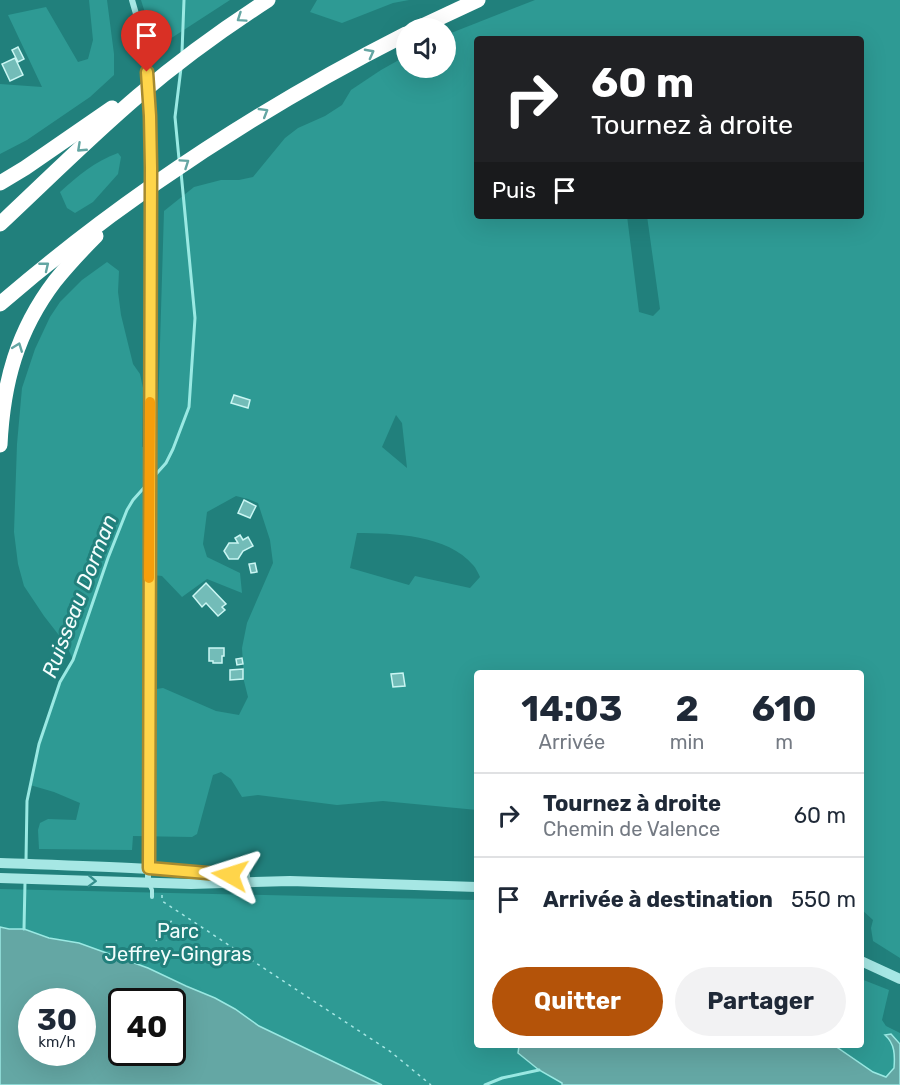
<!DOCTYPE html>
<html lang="fr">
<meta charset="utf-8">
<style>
:root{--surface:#fff;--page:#f2f2f3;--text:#1f2937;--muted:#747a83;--line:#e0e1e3;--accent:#b45309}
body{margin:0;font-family:Rubik,sans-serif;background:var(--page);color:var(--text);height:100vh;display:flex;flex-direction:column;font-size:22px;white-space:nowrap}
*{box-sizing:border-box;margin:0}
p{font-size:20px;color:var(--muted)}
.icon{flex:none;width:33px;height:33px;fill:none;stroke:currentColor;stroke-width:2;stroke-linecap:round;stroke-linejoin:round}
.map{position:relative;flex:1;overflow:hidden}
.details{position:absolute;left:474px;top:670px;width:390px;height:378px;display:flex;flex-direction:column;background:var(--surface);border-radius:6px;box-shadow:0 6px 24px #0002}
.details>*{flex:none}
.banner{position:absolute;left:474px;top:36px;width:390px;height:183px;border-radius:6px;box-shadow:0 6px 24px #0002;background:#202124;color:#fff;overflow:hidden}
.tools{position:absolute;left:396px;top:18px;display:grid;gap:12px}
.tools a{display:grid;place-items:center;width:60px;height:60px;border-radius:50%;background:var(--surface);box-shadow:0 6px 24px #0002;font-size:30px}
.speed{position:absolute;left:18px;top:988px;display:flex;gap:12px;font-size:30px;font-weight:700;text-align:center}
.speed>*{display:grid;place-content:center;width:78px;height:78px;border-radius:50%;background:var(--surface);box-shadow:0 6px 24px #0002;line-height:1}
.speed small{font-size:15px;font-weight:400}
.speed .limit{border:3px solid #111;border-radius:9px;background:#fff;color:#111}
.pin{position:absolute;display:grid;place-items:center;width:51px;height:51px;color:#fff;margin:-62px -26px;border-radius:50% 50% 50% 0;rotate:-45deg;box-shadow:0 0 6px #0007}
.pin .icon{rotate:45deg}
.me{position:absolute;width:66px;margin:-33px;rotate:276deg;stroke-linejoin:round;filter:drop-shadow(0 0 4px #0008)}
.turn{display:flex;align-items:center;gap:21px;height:126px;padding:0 18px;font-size:27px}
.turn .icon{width:78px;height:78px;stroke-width:2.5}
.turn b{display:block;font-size:42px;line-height:51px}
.then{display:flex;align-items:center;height:57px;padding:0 18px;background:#0003;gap:12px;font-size:22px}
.eta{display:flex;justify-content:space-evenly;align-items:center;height:102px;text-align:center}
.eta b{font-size:36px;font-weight:700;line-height:42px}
.button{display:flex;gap:12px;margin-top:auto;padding:12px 18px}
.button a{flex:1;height:69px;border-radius:36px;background:var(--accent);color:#fff;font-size:24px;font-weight:700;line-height:69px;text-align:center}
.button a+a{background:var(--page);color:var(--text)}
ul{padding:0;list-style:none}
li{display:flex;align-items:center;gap:18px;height:84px;padding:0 18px;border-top:2px solid var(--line)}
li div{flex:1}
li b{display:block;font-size:22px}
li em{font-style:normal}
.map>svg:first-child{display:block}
</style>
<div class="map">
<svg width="900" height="1085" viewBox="0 0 900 1085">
<rect width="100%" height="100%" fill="#21807c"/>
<g fill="#2e9a94" fill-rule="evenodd">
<path d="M89,0H107L114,54V75L90,97L27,140L0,154V84L42,87L8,15L46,7L78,62L88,59L93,40Z"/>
<path d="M141,0H230L156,48Z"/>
<path d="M317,0H409L393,3L342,23L310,12Z"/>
<path d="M535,0H900V958L873,941L871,928L873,920L861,909V674H477V810L383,801L337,805L258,795L242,797L231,779L221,772L213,775L197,834L192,837L133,836L132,850L39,849L38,830L40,823L48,819L76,820L80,803L54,792L30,785C40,741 51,698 73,659L65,643L44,616L24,586L18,564L14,532L17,444L22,388L35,349L50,317L60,302L82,280L107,262L119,271L118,292L121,315L133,364L140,374L143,388L142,447L157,444L164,211L194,187L221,180H239L253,177L285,138L298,128L325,116L342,105L351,90L381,70L406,56V68H446V35ZM477,39H861V216H647L660,309L653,316L639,312L627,216H477ZM396,415L402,423L407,468L382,447ZM236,496L248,499L258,503L270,540L273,563L247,623L242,648L244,681L248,697L239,715L216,711L163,688L143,691V574L162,576L182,597L207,579L242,593L240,573L207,557L203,544L207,512ZM357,533C393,533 448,535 473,565C476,568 478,573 480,577L470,588L415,576L409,585L350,568Z"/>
<path d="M118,153L121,157L118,174L93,202L75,213L67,208L60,192C79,175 94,162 118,153Z"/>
<path d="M0,889L477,900V1046H519V1053L539,1070L563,1083L561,1085H382L259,1026L235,1009L215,998L186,986L148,968L79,943L49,938L24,929H9L0,927Z"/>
<path d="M861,979L889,990L882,1020L886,1026L900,1033V1044L897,1040L886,1035C894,1043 898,1059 893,1069C891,1072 888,1074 886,1077L873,1072L835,1046H861Z"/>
</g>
<g fill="#64a7a4" stroke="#9ae9e3" stroke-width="1.5" fill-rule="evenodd">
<path d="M0,927L9,929H24L49,938L79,943L148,968L186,986L215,998L235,1009L259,1026L382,1085H0ZM32,1002H82V1053H32ZM122,1002H172V1053H122Z"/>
<path d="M891,1034L900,1044V1085H562V1083L539,1070L518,1053L519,1046H835L873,1072L886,1077L894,1068C895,1055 895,1044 885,1035Z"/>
</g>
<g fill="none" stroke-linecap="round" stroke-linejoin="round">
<g stroke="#9ae9e3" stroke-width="3">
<path d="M182,52L184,0"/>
<path d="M179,159L175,117L181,68"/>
<path d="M26,860L27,801L39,744L60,682L73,660L108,558L127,510L133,500L166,463L173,449L189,407L195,318L181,172"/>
<path d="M24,929L25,882"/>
<path d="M485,1085L502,1078L539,1070"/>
</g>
</g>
<g fill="#73bcb8" stroke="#caf6f3" stroke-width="1.5">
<path d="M18,47L24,59L18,62L12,50Z"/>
<path d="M15,58L23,75L10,81L2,64Z"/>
<path d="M234,395L250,400L248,408L231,403Z"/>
<path d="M244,500L256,506L250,518L238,513Z"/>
<path d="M240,535L243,540L248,537L253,546L243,551L238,559H229L224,551L229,543H238L235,538Z"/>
<path d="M255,563L257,572L251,573L249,564Z"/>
<path d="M206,583L226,604L222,607L225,610L218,616L206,603L202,607L193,596Z"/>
<path d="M209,648H224V656H222V663H213V661H209Z"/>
<path d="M242,658L243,664L237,665L236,659Z"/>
<path d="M243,669V679L230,680V670Z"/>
<path d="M403,673L405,686L393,687L391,674Z"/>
</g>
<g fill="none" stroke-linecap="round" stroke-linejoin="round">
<g stroke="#a6e7e4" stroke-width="1.5" stroke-dasharray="3 4.5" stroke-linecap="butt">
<path d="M162,895V901L391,1052L431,1085"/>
<path d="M156,941L173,919"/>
<path d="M229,959L245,957"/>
</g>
<path stroke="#a6e7e4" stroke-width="4" d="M149,884L152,890V897"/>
<path stroke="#a6e7e4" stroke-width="6" d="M132,0C144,38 148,77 150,116L148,882"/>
<g stroke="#a6e7e4" stroke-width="10">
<path d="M0,863C82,866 164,868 245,876"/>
<path d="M0,878L191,884L290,881L477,887"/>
<path d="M861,961L900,979"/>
</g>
<g stroke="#fff" stroke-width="15">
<path d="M418,28L478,0"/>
<path d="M0,183L25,168L112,108"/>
<path d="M0,224C46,181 90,137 138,96C179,61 223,29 268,0"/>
<path d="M0,304C124,197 260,108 406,34"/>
<path d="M0,445C3,383 17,331 55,281C68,265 82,250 96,236"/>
</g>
</g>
<defs><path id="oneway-chevron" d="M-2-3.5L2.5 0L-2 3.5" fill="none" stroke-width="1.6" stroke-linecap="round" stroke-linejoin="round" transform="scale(1.5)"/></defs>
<g stroke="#64a6a3">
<use href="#oneway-chevron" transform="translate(241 18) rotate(146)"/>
<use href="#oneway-chevron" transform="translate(370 53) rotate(-28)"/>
<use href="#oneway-chevron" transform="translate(264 112) rotate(-31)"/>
<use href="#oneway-chevron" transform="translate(81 148) rotate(137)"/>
<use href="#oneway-chevron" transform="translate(185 163) rotate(-34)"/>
<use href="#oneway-chevron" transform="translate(45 266) rotate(-39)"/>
<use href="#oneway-chevron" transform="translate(18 347) rotate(-69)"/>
</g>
<use stroke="#358f8c" href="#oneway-chevron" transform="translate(92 881) rotate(2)"/>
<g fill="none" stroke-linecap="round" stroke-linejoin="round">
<g stroke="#a68a30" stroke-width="15">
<path id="route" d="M147,72L150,116L151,168L149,868L230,875"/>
</g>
<use href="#route" stroke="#ffd54a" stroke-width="10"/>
<path stroke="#f59e0b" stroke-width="10" d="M149,578L150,402"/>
</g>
<g text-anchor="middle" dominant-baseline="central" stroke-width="6" stroke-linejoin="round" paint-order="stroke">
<g font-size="20" fill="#f2fdfc" stroke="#21807c">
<text x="178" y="931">Parc<tspan x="178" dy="23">Jeffrey-Gingras</tspan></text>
</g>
<g font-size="21" font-style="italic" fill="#f3fdfc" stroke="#21807c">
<text transform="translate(79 596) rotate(-69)">Ruisseau Dorman</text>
</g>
</g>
</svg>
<div class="tools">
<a><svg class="icon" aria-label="sound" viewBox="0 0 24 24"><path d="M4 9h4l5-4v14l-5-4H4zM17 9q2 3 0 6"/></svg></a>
</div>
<div class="speed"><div>30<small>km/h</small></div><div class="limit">40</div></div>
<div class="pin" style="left:147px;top:72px;background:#d93025"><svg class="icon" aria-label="arrive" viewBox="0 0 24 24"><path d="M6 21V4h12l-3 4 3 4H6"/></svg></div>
<svg class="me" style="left:230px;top:875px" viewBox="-20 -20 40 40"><path d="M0-17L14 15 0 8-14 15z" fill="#ffd54a" stroke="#fff" stroke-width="4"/></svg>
<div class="banner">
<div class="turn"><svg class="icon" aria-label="right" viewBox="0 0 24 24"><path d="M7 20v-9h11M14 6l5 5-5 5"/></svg><div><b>60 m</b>Tournez à droite</div></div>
<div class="then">Puis<svg class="icon" aria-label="arrive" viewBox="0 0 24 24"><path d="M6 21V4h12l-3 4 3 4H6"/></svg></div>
</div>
<section class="details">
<div class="eta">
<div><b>14:03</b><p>Arrivée</p></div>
<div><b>2</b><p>min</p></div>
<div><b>610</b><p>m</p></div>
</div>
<ul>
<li><svg class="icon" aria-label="right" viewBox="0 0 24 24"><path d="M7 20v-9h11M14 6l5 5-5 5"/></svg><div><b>Tournez à droite</b><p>Chemin de Valence</p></div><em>60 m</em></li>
<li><svg class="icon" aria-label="arrive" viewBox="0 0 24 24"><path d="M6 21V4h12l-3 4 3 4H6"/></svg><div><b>Arrivée à destination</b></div><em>550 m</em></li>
</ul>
<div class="button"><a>Quitter</a><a>Partager</a></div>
</section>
</div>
